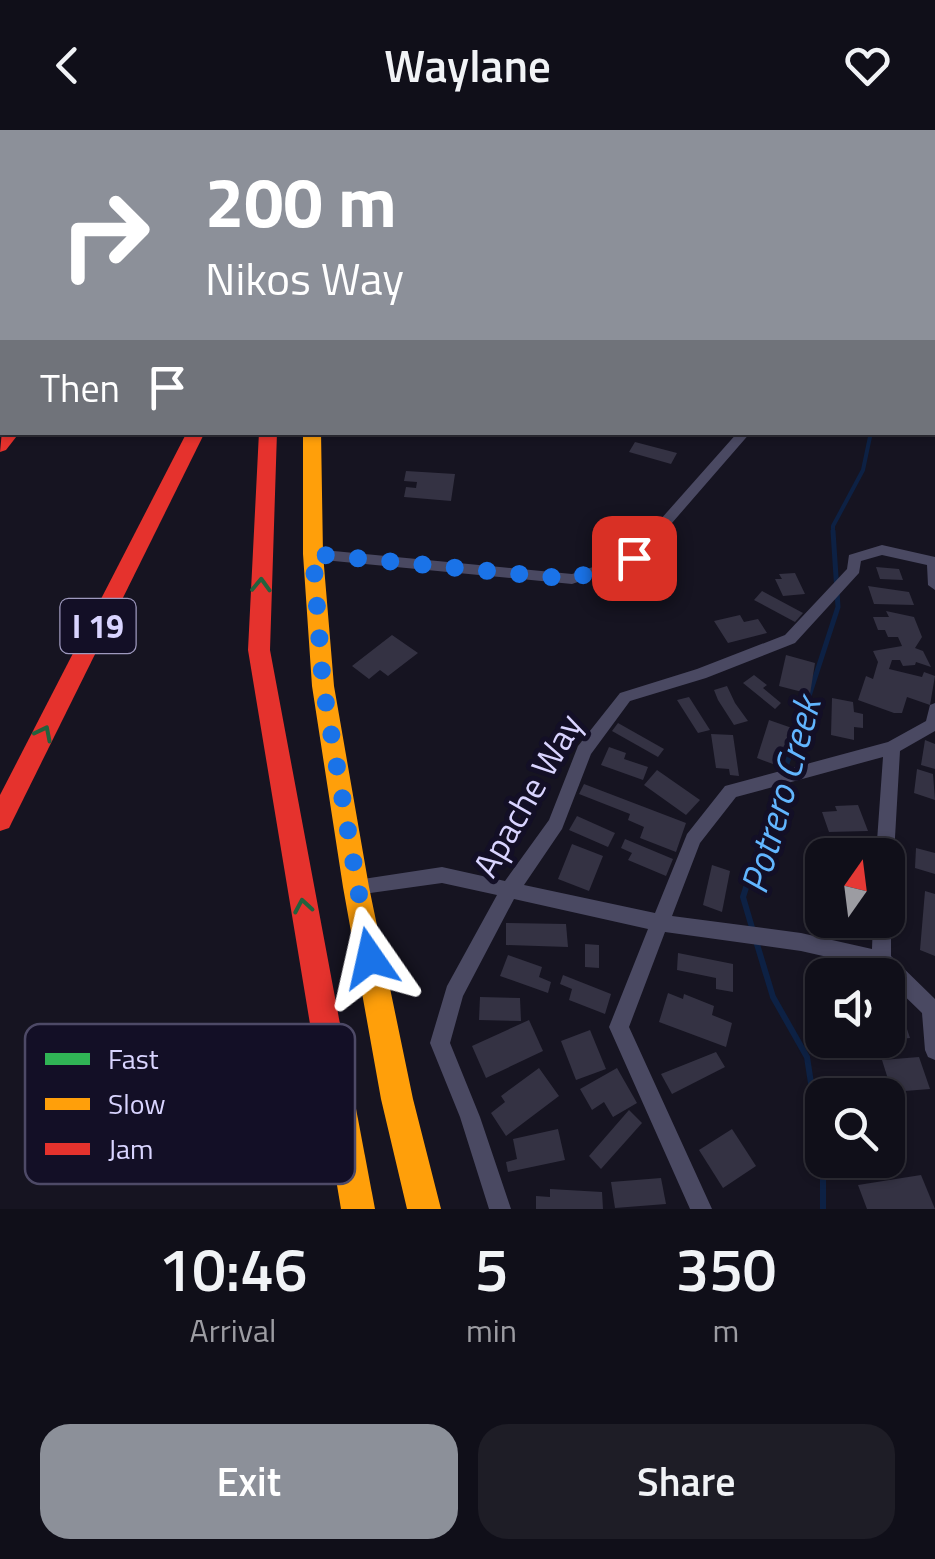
<!DOCTYPE html>
<style>
:root{--surface:#100f19;--page:#1e1d26;--text:#f1f3f6;--muted:#9c9ca2;--line:#302f38;--accent:#8c9099}
body{margin:0;font-family:"Titillium Web",sans-serif;background:var(--page);color:var(--text);height:100vh;display:flex;flex-direction:column;font-size:38px;white-space:nowrap}
*{box-sizing:border-box;margin:0}
p{font-size:32px;color:var(--muted)}
.icon{flex:none;width:55px;height:55px;fill:none;stroke:currentColor;stroke-width:2;stroke-linecap:round;stroke-linejoin:round}
.map{position:relative;height:1079px;overflow:hidden}
.panel{display:flex;flex-direction:column;background:var(--surface);flex:1}
.panel>*{flex:none}
.banner{position:absolute;left:0px;top:0px;width:935px;height:305px;box-shadow:0 2px 8px #0004,0 0 0 2px var(--line);background:#8c9099;color:#fff;overflow:hidden}
.needle{width:65px;rotate:14deg}
.buttons{position:absolute;left:805px;top:708px;display:grid;gap:20px}
.buttons a{display:grid;place-items:center;width:100px;height:100px;border-radius:20px;background:var(--surface);box-shadow:0 2px 8px #0004,0 0 0 2px var(--line);font-size:50px}
.pin{position:absolute;display:grid;place-items:center;width:85px;height:85px;color:#fff;margin:-42px;border-radius:20px;box-shadow:0 5px 15px #0006}
.me{position:absolute;width:110px;margin:-55px;rotate:349deg;stroke-linejoin:round;filter:drop-shadow(0 0 8px #0008)}
.turn{display:flex;align-items:center;gap:35px;height:210px;padding:0 40px;font-size:45px}
.turn .icon{width:130px;height:130px;stroke-width:2.5}
.turn b{display:block;font-size:70px;line-height:85px}
.then{display:flex;align-items:center;height:95px;padding:0 40px;background:#0003;gap:20px;font-size:38px}
.eta{display:flex;justify-content:space-evenly;align-items:center;height:170px;text-align:center}
.eta b{font-size:60px;font-weight:600;line-height:70px}
.primary-button{display:flex;gap:20px;margin-top:auto;padding:20px 40px}
.primary-button a{flex:1;height:115px;border-radius:30px;background:var(--accent);color:#fff;font-size:40px;font-weight:600;line-height:115px;text-align:center}
.primary-button a+a{background:var(--page);color:var(--text)}
header{display:flex;justify-content:space-between;align-items:center;height:130px;padding:0 40px;background:var(--surface);font-size:45px;font-weight:600}
.map>svg:first-child{display:block}
</style>
<header><svg class="icon" aria-label="back" viewBox="0 0 24 24"><path d="M15 5l-7 7 7 7"/></svg>Waylane<svg class="icon" aria-label="heart" viewBox="0 0 24 24"><path d="M12 20l-8-8c-3-5 5-10 8-4 3-6 11-1 8 4z"/></svg></header>
<div class="map">
<svg width="935" height="1079" viewBox="0 0 935 1079">
<rect width="100%" height="100%" fill="#161421"/>
<g fill="none" stroke-linecap="round" stroke-linejoin="round">
<path stroke="#0d2144" stroke-width="4" d="M833,403V396L863,340L871,302"/>
<path stroke="#0d2144" stroke-width="5" d="M766,698L838,477L833,401"/>
<g stroke="#0d2144" stroke-width="6">
<path d="M753,801L743,767L766,695"/>
<path d="M756,811L773,867L807,927L822,1025"/>
<path d="M823,1030V1079"/>
</g>
</g>
<g fill="#343243">
<path d="M635,312L677,323L671,334L629,322Z"/>
<path d="M406,341L455,344L451,371L404,367L406,357L416,358L417,352L404,351Z"/>
<path d="M876,437L899,439L903,450L880,449Z"/>
<path d="M795,443L805,464L783,466L775,449H782L779,444Z"/>
<path d="M868,456L909,462L914,475L874,474Z"/>
<path d="M762,461L803,483L795,492L754,470Z"/>
<path d="M886,481L914,487L922,507L915,518L923,521L931,537L916,532L915,535L903,536L900,530H892L889,539L922,547L924,542L935,546L930,575L907,567L902,583H894L858,570L866,546L873,549L878,532L873,521L902,516L898,507H888L885,500H878L873,487H889Z"/>
<path d="M740,485L744,492L758,489L767,503L728,513L714,491Z"/>
<path d="M392,505L418,523L388,546L380,540L369,549L352,536Z"/>
<path d="M786,525L815,533L810,564L779,556Z"/>
<path d="M754,545L767,555L763,558L781,573L775,579L743,553Z"/>
<path d="M727,556L735,573L748,591L734,595L718,570L714,560Z"/>
<path d="M689,567L710,600L698,603L677,570Z"/>
<path d="M832,568L853,572L854,582L863,584V598L854,597V610L831,605Z"/>
<path d="M769,590L792,598L781,637L757,628Z"/>
<path d="M618,593L664,619L658,627L612,601Z"/>
<path d="M711,604L733,605L739,646L730,645L729,639L716,638Z"/>
<path d="M925,610L935,614V639L921,635Z"/>
<path d="M609,617L626,623L624,629L648,637L643,650L601,635Z"/>
<path d="M917,639L933,644L935,670L914,663Z"/>
<path d="M657,640L700,670L686,685L644,655Z"/>
<path d="M584,654L686,693L676,722L640,708L644,697L628,690L630,684L579,664Z"/>
<path d="M858,675L868,701L829,702L822,682L837,681L835,676Z"/>
<path d="M577,686L615,703L608,717L569,700Z"/>
<path d="M625,709L673,729L666,746L628,730L632,723L621,718Z"/>
<path d="M572,714L603,726L589,761L558,749Z"/>
<path d="M819,714L871,721L872,725H820Z"/>
<path d="M916,718L935,723V744L915,738Z"/>
<path d="M712,735L730,741L722,782L703,775Z"/>
<path d="M925,761L935,764V826L920,820Z"/>
<path d="M506,793L566,794L568,817L506,815Z"/>
<path d="M585,814L599,815V838L585,837Z"/>
<path d="M678,823L733,834V862L716,859V848L677,840Z"/>
<path d="M508,825L542,837L539,847L551,852L548,863L500,846Z"/>
<path d="M563,845L611,864L605,884L569,870L572,859L560,854Z"/>
<path d="M668,863L683,869L684,864L714,876L712,885L732,893L726,917L659,892Z"/>
<path d="M480,867L520,868L521,891L479,890Z"/>
<path d="M902,884L910,908L888,910V885Z"/>
<path d="M529,890L543,921L486,948L472,916Z"/>
<path d="M590,900L606,939L576,950L561,911Z"/>
<path d="M716,922L725,937L672,964L661,944Z"/>
<path d="M919,927L930,959L892,962L882,930Z"/>
<path d="M539,938L559,966L506,1006L491,983L505,972L501,966Z"/>
<path d="M617,938L637,973L613,987L604,972L592,980L580,959Z"/>
<path d="M629,980L642,993L601,1039L589,1026Z"/>
<path d="M558,999L565,1030L508,1042L506,1032L517,1029L513,1009Z"/>
<path d="M732,999L756,1036L723,1058L699,1020Z"/>
<path d="M921,1045L935,1079H867L858,1055Z"/>
<path d="M661,1048L666,1074L615,1078L611,1052Z"/>
<path d="M550,1059L602,1062L603,1079H536V1066L550,1067Z"/>
</g>
<g fill="none" stroke-linecap="round" stroke-linejoin="round">
<g fill="#4a4962" fill-rule="evenodd">
<path d="M935,138V144L932,145V139Z"/>
<path d="M738,302H751L639,431L572,454L313,429L306,424L313,419L572,444L629,425Z"/>
<path d="M882,415L935,427V460L928,455L927,435L882,425L861,431L859,443L795,513L706,548L630,571L591,624L562,699L524,755L655,783L687,704L725,656L888,612L926,591L930,575L935,573V601L900,621L894,725L891,731L888,732V725H876L883,627L736,667L700,713L672,786L801,803L872,819L873,790H888V784L891,790V826L935,869V930L928,927L925,920L922,883L888,850V845H883L876,838L801,821L665,802L629,897L712,1079H690L609,897L648,799L514,769L463,866L450,913L480,987L511,1079H489L460,987L430,913L447,856L497,765L442,753L356,765L350,763L347,757L350,751L442,737L505,751L549,690L578,616L620,563L697,539L785,505L847,439L849,425Z"/>
</g>
<path fill="#30b455" fill-rule="evenodd" d="M2,219V231L0,232V220Z"/>
<g fill="#ff9f0a" fill-rule="evenodd">
<path d="M303,302H321L323,424L334,556L369,757L413,969L441,1079H407L381,969L343,757L312,556L303,424Z"/>
<path d="M325,879L335,884L340,894L375,1079H341L310,894L315,884Z"/>
</g>
<g fill="#e5322d" fill-rule="evenodd">
<path d="M2,301L20,302L6,320L0,322Z"/>
<path d="M187,302H205L9,698L0,701V665Z"/>
<path d="M259,302H277L270,520L340,894L335,904L325,909L315,904L310,894L248,520Z"/>
</g>
</g>
<defs><path id="oneway-chevron" d="M-2-3.5L2.5 0L-2 3.5" fill="none" stroke-width="1.6" stroke-linecap="round" stroke-linejoin="round" transform="scale(2.5)"/></defs>
<g stroke="#22623e">
<use href="#oneway-chevron" transform="translate(261 455) rotate(-88)"/>
<use href="#oneway-chevron" transform="translate(44 603) rotate(-63)"/>
<use href="#oneway-chevron" transform="translate(303 776) rotate(-100)"/>
</g>
<g fill="none" stroke-linecap="round" stroke-linejoin="round">
<path stroke="#1a73e8" stroke-width="18" stroke-dasharray="0 32.4" d="M370,828L323,556L313,424L572,449L634,428"/>
</g>
<g text-anchor="middle" dominant-baseline="central" stroke-width="10" stroke-linejoin="round" paint-order="stroke">
<rect fill="#130f26" stroke="#9e99be" stroke-width="2.5" x="60.5" y="469" width="75" height="54" rx="8"/>
<g font-size="32" font-weight="bold" fill="#d9d4ff">
<text x="98" y="496">I 19</text>
</g>
<g font-size="35" fill="#d9d4ff" stroke="#130f26">
<text transform="translate(527 665) rotate(-60)">Apache Way</text>
</g>
<g font-size="38" font-style="italic" fill="#62b6ff" stroke="#130f26">
<text transform="translate(780 665) rotate(-74)">Potrero Creek</text>
</g>
</g>
<rect x="25" y="894" width="330" height="160" rx="15" fill="#130f26" stroke="#4e4a67" stroke-width="2.5"/>
<rect x="45" y="923" width="45" height="12" fill="#30b455"/>
<rect x="45" y="968" width="45" height="12" fill="#ff9f0a"/>
<rect x="45" y="1013" width="45" height="12" fill="#e5322d"/>
<g font-size="28" fill="#d9d4ff">
<text x="108" y="939">Fast</text>
<text x="108" y="984">Slow</text>
<text x="108" y="1029">Jam</text>
</g>
</svg>
<div class="buttons">
<a><svg class="needle" viewBox="-14 -14 28 28"><path d="M0-13l5 13h-10z" fill="#e53935"/><path d="M0 13l5-13h-10z" fill="#9c9ca2"/></svg></a>
<a><svg class="icon" aria-label="sound" viewBox="0 0 24 24"><path d="M4 9h4l5-4v14l-5-4H4zM17 9q2 3 0 6"/></svg></a>
<a><svg class="icon" aria-label="search" viewBox="0 0 24 24"><circle cx="10" cy="10" r="6"/><path d="M15 15l6 6"/></svg></a>
</div>
<div class="pin" style="left:634px;top:428px;background:#d93025"><svg class="icon" aria-label="arrive" viewBox="0 0 24 24"><path d="M6 21V4h12l-3 4 3 4H6"/></svg></div>
<svg class="me" style="left:370px;top:828px" viewBox="-20 -20 40 40"><path d="M0-17L14 15 0 8-14 15z" fill="#1a73e8" stroke="#fff" stroke-width="4"/></svg>
<div class="banner">
<div class="turn"><svg class="icon" aria-label="right" viewBox="0 0 24 24"><path d="M7 20v-9h11M14 6l5 5-5 5"/></svg><div><b>200 m</b>Nikos Way</div></div>
<div class="then">Then<svg class="icon" aria-label="arrive" viewBox="0 0 24 24"><path d="M6 21V4h12l-3 4 3 4H6"/></svg></div>
</div>
</div>
<section class="panel">
<div class="eta">
<div><b>10:46</b><p>Arrival</p></div>
<div><b>5</b><p>min</p></div>
<div><b>350</b><p>m</p></div>
</div>
<div class="primary-button"><a>Exit</a><a>Share</a></div>
</section>
